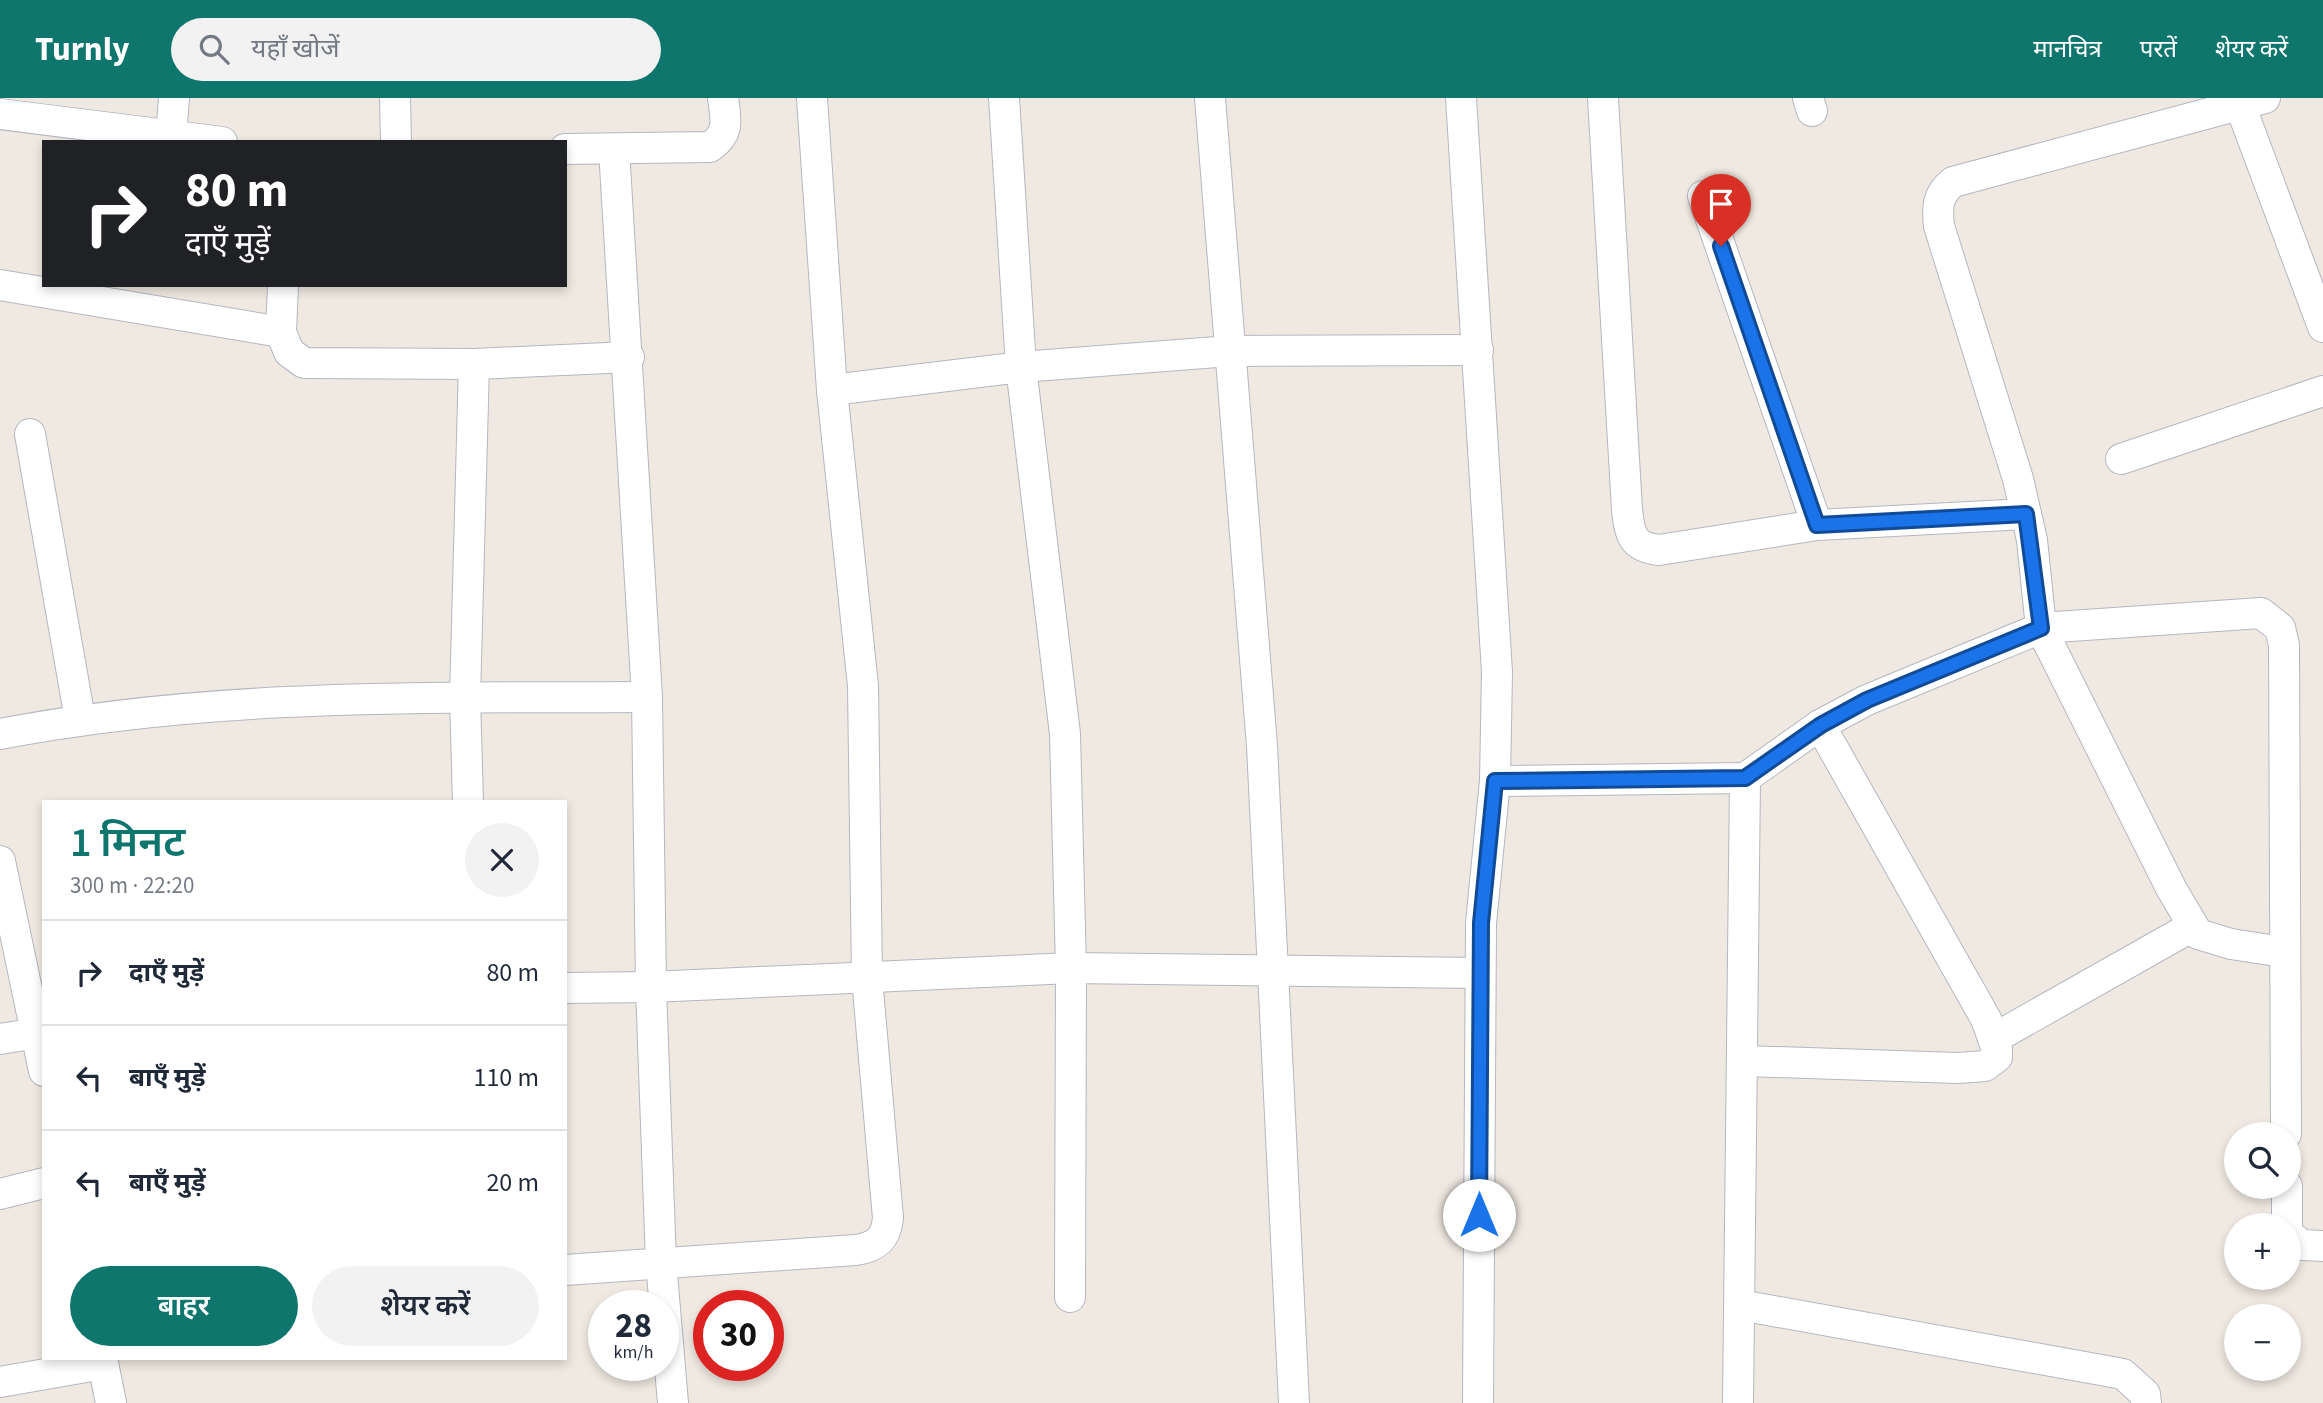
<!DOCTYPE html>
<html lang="hi">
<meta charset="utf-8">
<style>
:root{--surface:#fff;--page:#f2f2f3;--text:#1f2937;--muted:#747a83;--line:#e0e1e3;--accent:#0f766e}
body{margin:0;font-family:"Source Sans 3","Noto Sans Devanagari",sans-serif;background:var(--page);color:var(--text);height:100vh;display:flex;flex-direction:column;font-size:26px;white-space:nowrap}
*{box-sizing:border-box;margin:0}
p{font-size:23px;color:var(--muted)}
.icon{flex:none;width:38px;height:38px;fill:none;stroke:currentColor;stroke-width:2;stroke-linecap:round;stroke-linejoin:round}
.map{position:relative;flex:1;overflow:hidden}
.side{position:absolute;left:42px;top:702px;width:525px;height:560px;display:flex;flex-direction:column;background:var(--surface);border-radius:0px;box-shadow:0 4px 10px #0003}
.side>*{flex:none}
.hud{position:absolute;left:42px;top:42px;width:525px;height:147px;border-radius:0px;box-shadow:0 4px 10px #0003;background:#202124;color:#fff;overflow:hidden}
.tools{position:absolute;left:2224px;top:1024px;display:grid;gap:14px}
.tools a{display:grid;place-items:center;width:77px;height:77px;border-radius:50%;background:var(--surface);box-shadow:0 4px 10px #0003;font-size:35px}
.speed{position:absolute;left:588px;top:1192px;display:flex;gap:14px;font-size:35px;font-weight:700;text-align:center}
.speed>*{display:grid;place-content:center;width:91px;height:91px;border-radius:50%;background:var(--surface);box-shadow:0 4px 10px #0003;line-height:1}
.speed small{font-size:18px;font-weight:400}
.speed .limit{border:10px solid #d22;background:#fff;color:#111}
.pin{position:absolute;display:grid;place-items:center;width:60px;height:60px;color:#fff;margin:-72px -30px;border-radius:50% 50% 50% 0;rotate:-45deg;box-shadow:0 0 7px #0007}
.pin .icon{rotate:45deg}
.me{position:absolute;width:77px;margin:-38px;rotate:0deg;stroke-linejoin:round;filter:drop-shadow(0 0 5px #0008)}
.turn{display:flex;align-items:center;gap:24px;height:147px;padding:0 28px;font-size:32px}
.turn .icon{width:91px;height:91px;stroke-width:2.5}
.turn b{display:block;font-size:49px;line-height:60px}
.round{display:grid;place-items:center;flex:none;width:74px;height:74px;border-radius:37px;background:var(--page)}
.overview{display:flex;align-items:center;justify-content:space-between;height:119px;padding:0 28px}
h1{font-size:42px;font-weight:600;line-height:52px;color:var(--accent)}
.cta{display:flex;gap:14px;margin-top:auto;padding:14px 28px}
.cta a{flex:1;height:80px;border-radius:42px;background:var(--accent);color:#fff;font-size:28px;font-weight:600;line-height:80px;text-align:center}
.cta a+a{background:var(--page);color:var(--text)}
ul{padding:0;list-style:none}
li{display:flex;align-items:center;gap:21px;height:105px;padding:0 28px;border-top:2px solid var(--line)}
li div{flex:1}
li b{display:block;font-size:26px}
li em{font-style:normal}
header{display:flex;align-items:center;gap:42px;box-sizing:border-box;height:98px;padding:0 35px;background:var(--accent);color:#fff}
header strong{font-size:33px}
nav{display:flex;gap:38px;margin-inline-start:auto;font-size:24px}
.search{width:490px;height:63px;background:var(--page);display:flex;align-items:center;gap:18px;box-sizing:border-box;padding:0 24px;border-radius:38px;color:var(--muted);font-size:26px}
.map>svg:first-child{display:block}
</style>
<header>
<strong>Turnly</strong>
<div class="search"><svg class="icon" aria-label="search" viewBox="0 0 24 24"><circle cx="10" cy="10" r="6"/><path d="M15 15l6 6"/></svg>यहाँ खोजें</div>
<nav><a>मानचित्र</a><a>परतें</a><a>शेयर करें</a></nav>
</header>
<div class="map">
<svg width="2323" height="1305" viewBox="0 0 2323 1305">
<rect width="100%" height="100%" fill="#efe9e1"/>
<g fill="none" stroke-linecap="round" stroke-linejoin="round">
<g stroke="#b4b7c1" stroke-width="32">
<g id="street">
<path d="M395,0L396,44"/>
<path d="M1004,0L1021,269L1065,636L1071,870L1070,1199"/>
<path d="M1210,0L1262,648L1294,1305"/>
<path d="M1461,0L1497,574L1495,683L1481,825L1478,1305"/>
<path d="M1603,0L1627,412C1630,437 1632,449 1659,452L1817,427L2026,416"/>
<path d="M1808,0L1812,13"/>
<path d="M2265,0L1953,84C1937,97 1937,109 1939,128L2018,381L2032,442L2041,530L2171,790L2198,836L2231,846L2283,854"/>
<path d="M2240,7L2323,229"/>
<path d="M0,16L222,44"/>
<path d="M171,38L174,0"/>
<path d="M565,51L710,49C730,35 726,23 723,0"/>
<path d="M614,51L647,599L651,889L661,1164L673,1305"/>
<path d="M1703,98L1817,427"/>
<path d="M0,187L281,234L283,187"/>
<path d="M281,234L289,254L304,265L474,266L629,259"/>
<path d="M832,292L1021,269L1230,253L1478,252"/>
<path d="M30,336L80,621"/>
<path d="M2121,361L2323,293"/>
<path d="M0,636C213,595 431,600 647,599"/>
<path d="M1495,683L1745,680L1820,627"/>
<path d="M468,704L465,600L474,266"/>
<path d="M0,763L44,973"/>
<path d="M565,890L651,889L1071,870L1480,875"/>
<path d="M0,941L44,934"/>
<path d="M1993,941L2193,828"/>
<path d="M1744,963L1958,970L1985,968L1997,959V951L1986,921L1820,627L1867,602L2041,530L2261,515L2280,530L2284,547L2286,1036"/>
<path d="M2287,1088V1127"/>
<path d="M0,1096L44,1085"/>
<path d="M2289,1137L2302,1147L2323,1148"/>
<path d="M565,1172L856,1152C877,1149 886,1140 888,1120L867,880L863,588L832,292L812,0"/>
<path d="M1740,1207L2123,1276L2145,1296L2146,1305"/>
<path d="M102,1260L111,1305"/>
<path d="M0,1284L103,1266"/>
<path d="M1738,1305L1745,680"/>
</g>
</g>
<use href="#street" stroke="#fff" stroke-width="30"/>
</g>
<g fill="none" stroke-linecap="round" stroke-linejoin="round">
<g stroke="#114b97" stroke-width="18">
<path id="route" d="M1479,1117L1481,825L1495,683L1745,680L1821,627L1867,602L2041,530L2026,416L1817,427L1721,148"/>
</g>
<use href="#route" stroke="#1a73e8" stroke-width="12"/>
</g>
</svg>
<div class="tools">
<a><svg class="icon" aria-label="search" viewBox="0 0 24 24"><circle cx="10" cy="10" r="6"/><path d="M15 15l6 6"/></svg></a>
<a>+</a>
<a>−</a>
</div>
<div class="speed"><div>28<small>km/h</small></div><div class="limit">30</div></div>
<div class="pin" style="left:1721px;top:148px;background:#d93025"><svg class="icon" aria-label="arrive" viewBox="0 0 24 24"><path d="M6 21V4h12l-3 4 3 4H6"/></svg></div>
<svg class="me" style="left:1479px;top:1117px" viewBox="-20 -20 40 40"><circle r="19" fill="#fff"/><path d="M0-13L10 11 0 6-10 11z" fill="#1a73e8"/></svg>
<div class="hud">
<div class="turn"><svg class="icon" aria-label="right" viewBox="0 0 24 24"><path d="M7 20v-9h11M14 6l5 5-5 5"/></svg><div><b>80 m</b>दाएँ मुड़ें</div></div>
</div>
<section class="side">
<div class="overview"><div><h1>1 मिनट</h1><p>300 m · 22:20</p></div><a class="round"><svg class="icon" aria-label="close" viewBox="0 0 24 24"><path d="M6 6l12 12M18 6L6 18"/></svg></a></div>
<ul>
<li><svg class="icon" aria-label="right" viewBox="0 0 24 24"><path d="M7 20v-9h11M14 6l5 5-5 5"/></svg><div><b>दाएँ मुड़ें</b></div><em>80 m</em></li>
<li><svg class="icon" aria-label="left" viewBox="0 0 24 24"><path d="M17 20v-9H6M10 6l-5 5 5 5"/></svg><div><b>बाएँ मुड़ें</b></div><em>110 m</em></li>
<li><svg class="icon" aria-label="left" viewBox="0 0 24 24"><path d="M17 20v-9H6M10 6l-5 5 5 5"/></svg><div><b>बाएँ मुड़ें</b></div><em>20 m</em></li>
</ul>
<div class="cta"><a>बाहर</a><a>शेयर करें</a></div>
</section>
</div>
